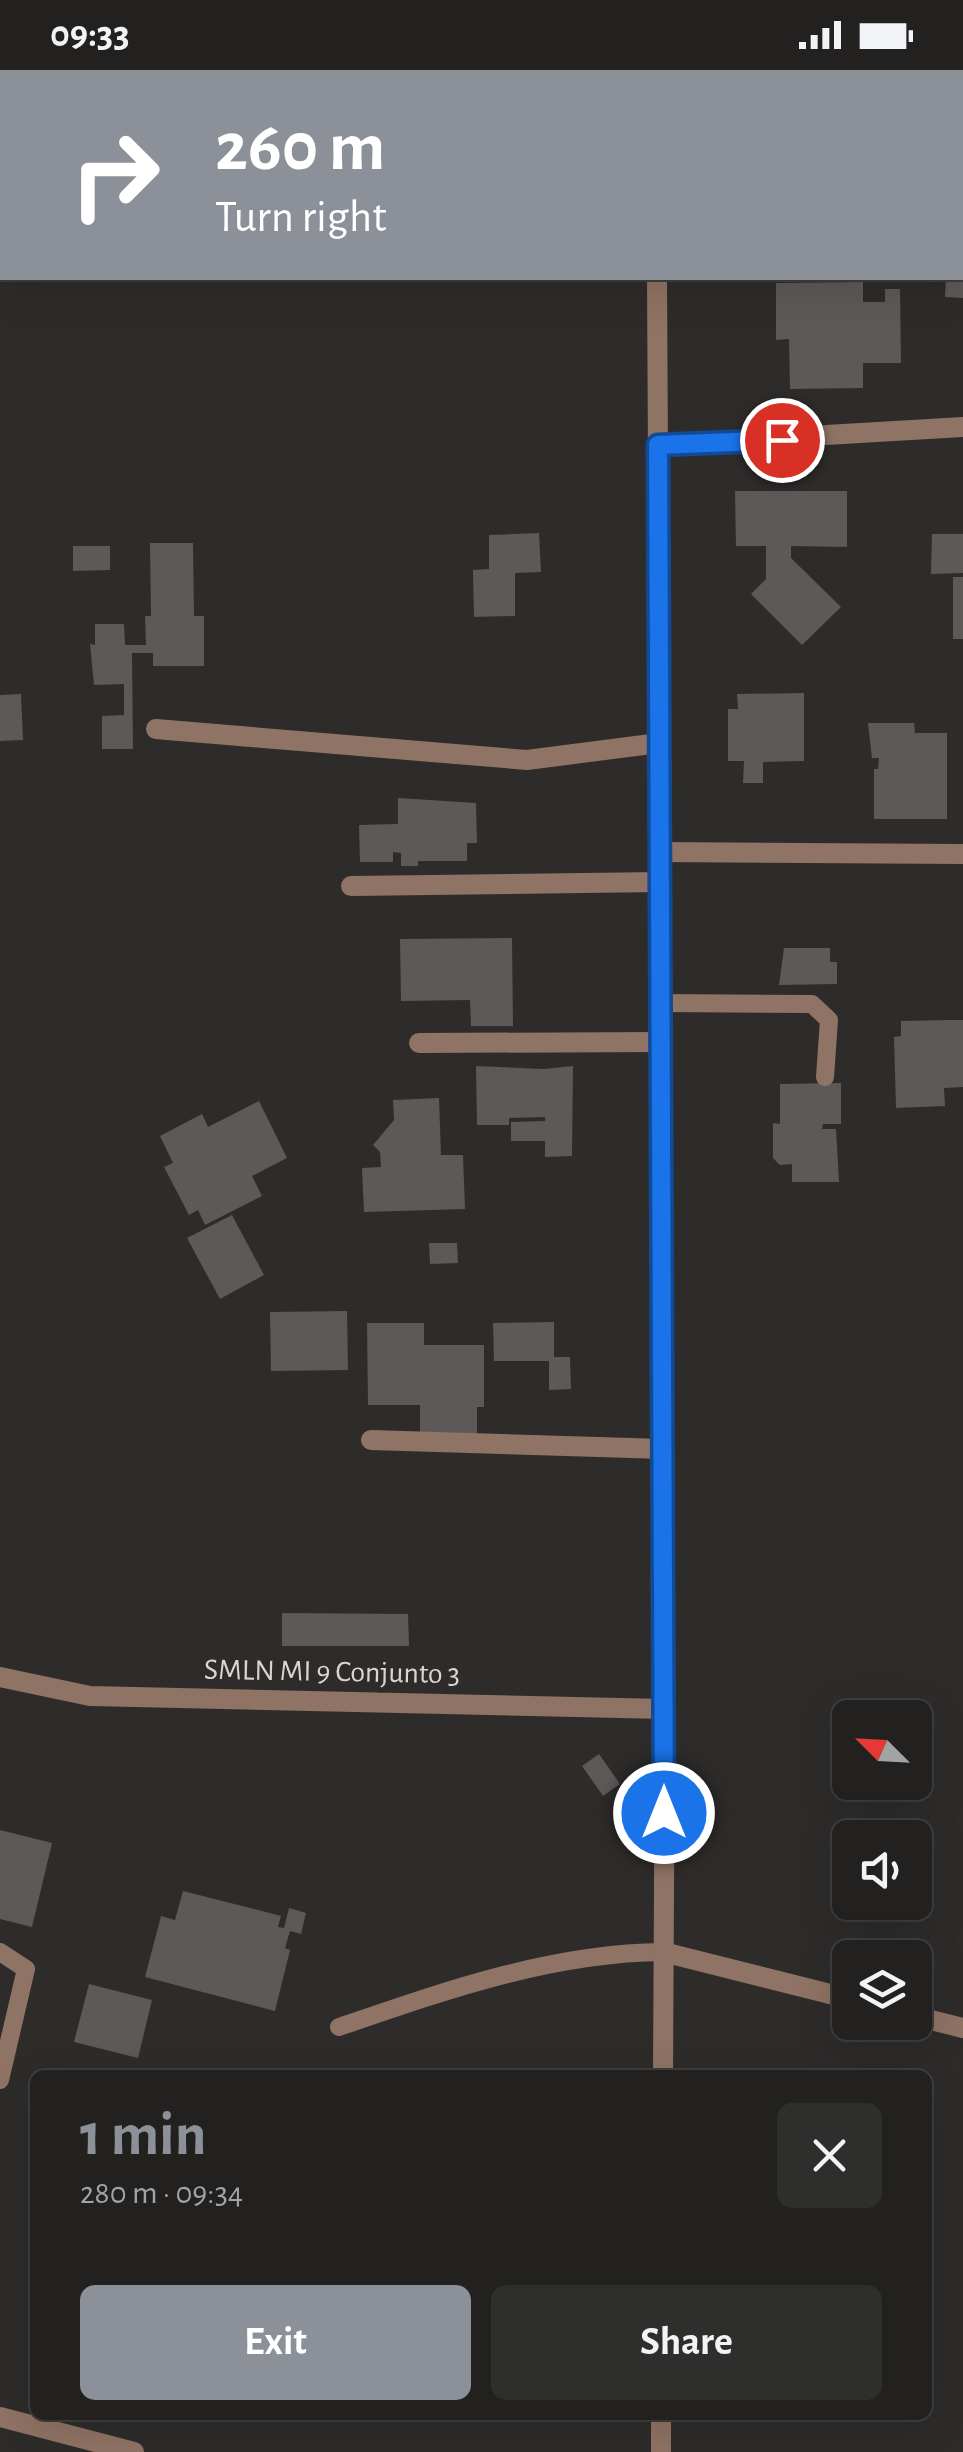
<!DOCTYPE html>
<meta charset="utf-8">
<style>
:root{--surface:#222120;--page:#2e2e2d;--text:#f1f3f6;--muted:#a2a3a5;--line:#3f3e3e;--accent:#8c9099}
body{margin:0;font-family:"Alegreya Sans",sans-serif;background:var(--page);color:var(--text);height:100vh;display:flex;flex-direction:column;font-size:38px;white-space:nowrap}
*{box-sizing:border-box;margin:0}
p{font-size:32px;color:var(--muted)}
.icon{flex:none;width:55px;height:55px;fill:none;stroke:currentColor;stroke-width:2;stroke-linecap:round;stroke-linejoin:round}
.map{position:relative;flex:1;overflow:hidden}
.details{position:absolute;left:30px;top:2000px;width:902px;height:350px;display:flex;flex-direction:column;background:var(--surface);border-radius:15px;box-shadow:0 10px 40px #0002,0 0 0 2px var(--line)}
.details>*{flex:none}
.hud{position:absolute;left:0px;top:0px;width:965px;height:210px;box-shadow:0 10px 40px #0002,0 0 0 2px var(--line);background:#8c9099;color:#fff;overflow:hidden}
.needle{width:65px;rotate:294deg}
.buttons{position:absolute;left:832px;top:1630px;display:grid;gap:20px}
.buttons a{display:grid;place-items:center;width:100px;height:100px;border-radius:15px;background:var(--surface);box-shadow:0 10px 40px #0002,0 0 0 2px var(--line);font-size:50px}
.pin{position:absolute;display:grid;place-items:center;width:85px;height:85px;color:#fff;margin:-42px;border:5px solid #fff;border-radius:50%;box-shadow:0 2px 10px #0007}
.me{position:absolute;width:110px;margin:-55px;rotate:0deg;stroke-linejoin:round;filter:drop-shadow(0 0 8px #0008)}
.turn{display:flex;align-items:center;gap:35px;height:210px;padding:0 50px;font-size:45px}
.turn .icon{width:130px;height:130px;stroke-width:2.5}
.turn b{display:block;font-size:70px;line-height:85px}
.round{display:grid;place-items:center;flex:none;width:105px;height:105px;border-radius:15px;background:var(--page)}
.head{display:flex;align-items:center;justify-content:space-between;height:170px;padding:0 50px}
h1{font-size:60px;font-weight:700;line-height:75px;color:var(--accent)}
.cta{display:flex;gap:20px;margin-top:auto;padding:20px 50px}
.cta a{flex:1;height:115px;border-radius:15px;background:var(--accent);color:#fff;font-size:40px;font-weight:700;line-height:115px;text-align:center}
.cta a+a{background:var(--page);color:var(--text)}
.status{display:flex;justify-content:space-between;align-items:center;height:70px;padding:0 50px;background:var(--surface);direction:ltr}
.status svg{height:28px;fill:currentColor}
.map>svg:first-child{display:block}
</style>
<div class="status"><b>09:33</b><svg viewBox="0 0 49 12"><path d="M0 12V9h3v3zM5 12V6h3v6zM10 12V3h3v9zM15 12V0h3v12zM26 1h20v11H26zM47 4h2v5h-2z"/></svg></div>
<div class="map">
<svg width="963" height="2382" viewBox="0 0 963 2382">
<rect width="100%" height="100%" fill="#2e2c2b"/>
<g fill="#5c5958">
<path d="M946,208H963V228L945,227Z"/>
<path d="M863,212V232H885V219H900L901,293H863V318L790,319L789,269L776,270V213Z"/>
<path d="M735,421H847V477L791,476V488L841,537L802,575L751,524L766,509V476H736Z"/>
<path d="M539,463L541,502L515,503V546L474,547L473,500L489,499V465Z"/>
<path d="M932,464H963V503L931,504Z"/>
<path d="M150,473H193L194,546H204V596H153V583H132L133,679H102V646L124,645V614L94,615L90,574L95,575V554H124L125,575H146L145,546H151Z"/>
<path d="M73,476H110V500L73,501Z"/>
<rect x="953" y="507" width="10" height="62"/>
<path d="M804,623V691L763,692V713H743L744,691H728V639H738L737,624Z"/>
<path d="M21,624L23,670L0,671V625Z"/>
<path d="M868,653H914L915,663H947V749H874V699H878L879,688H872Z"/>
<path d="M398,728L476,733L477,773H467V791H418V796H401V783L393,782V792H360L359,755L398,754Z"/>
<path d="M512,868L513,956H471L470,930L401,931L400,869Z"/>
<path d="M784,878H830V892H837V914L779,915Z"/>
<path d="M948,950H963V1017L944,1018L945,1036L896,1038L894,967L901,966V951Z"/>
<path d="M476,996L544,999L573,996L572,1086L545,1087V1071H511V1052L545,1051V1047L509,1048V1055H477Z"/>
<path d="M841,1013V1054H823L822,1059H836L839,1112H792V1094L780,1095L773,1088V1053L780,1054V1014Z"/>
<path d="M439,1028L441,1085H463L465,1139L364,1142L362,1098L381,1097L380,1082L373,1075L394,1050L393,1030Z"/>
<path d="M259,1031L287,1088L252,1106L262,1126L205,1155L198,1140L189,1145L164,1097L173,1093L160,1066L202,1044L208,1057Z"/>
<path d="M232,1145L264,1205L220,1229L187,1168Z"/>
<path d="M429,1173H457L458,1193L430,1194Z"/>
<path d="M347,1241L348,1300L271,1301L270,1242Z"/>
<path d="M554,1252V1287H570L571,1319L549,1320V1291H494L493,1253Z"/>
<path d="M367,1253H424V1275H484V1337H477V1368H420V1335H368Z"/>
<path d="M282,1543L408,1544L409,1576H282Z"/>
<path d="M599,1684L620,1714L603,1726L582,1696Z"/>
<path d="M0,1760L52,1773L32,1857L0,1849Z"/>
<path d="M183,1821L281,1846L278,1857L284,1858L289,1838L306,1843L301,1864L290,1861L285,1878L290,1880L275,1941L145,1907L161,1846L175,1850Z"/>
<path d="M89,1914L152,1930L138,1988L74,1972Z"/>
</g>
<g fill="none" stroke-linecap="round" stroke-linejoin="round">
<g stroke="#8f7364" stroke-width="18">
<path d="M962,56H963"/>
<path d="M962,108H963"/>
<path d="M661,933L812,934L829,950L825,1007"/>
<path d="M0,1882L26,1899L0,2010"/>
<path d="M339,1957C444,1921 551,1883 663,1882"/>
</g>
<g stroke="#8f7364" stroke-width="20">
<path d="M655,0V2"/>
<path d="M657,208L665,1639L663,2005"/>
<path d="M657,375L963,357"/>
<path d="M156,659L527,690L659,673"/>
<path d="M660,782L963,784"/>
<path d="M351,816L660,812"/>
<path d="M419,973L661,972"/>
<path d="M371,1370L664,1379"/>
<path d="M0,1607L90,1626L665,1639"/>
<path d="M663,1882L850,1929"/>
<path d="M915,1946L963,1958"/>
<path d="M0,2347L134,2382"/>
<path d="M661,2382V2345"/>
</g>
</g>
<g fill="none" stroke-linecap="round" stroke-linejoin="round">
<g stroke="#114b97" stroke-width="25">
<path id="route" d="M664,1743L658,375L782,370"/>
</g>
<use href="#route" stroke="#1a73e8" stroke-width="18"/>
</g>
<g text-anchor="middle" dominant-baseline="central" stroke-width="10" stroke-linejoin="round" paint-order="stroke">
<g font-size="30" fill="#d8d6d5" stroke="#2e2c2b">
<text transform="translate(332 1602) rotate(1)">SMLN MI 9 Conjunto 3</text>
</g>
</g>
</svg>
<div class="buttons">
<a><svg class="needle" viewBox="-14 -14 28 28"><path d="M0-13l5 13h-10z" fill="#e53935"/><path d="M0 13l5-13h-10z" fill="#a2a3a5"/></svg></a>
<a><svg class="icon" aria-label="sound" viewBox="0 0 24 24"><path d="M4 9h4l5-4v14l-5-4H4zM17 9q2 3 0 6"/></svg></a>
<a><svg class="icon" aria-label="layers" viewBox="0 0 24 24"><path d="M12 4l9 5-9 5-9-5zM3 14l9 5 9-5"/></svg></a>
</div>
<div class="pin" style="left:782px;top:370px;background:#d93025"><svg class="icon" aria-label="arrive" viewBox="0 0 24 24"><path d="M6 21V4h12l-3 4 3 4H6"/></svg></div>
<svg class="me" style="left:664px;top:1743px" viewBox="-20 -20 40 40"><circle r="17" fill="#1a73e8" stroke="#fff" stroke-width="3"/><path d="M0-11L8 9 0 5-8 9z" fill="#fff"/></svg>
<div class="hud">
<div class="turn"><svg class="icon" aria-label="right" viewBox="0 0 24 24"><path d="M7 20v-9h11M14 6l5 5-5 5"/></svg><div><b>260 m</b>Turn right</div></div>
</div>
<section class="details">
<div class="head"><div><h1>1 min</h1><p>280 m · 09:34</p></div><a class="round"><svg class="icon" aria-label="close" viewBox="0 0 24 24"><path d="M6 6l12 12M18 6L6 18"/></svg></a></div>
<div class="cta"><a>Exit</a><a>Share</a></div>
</section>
</div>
